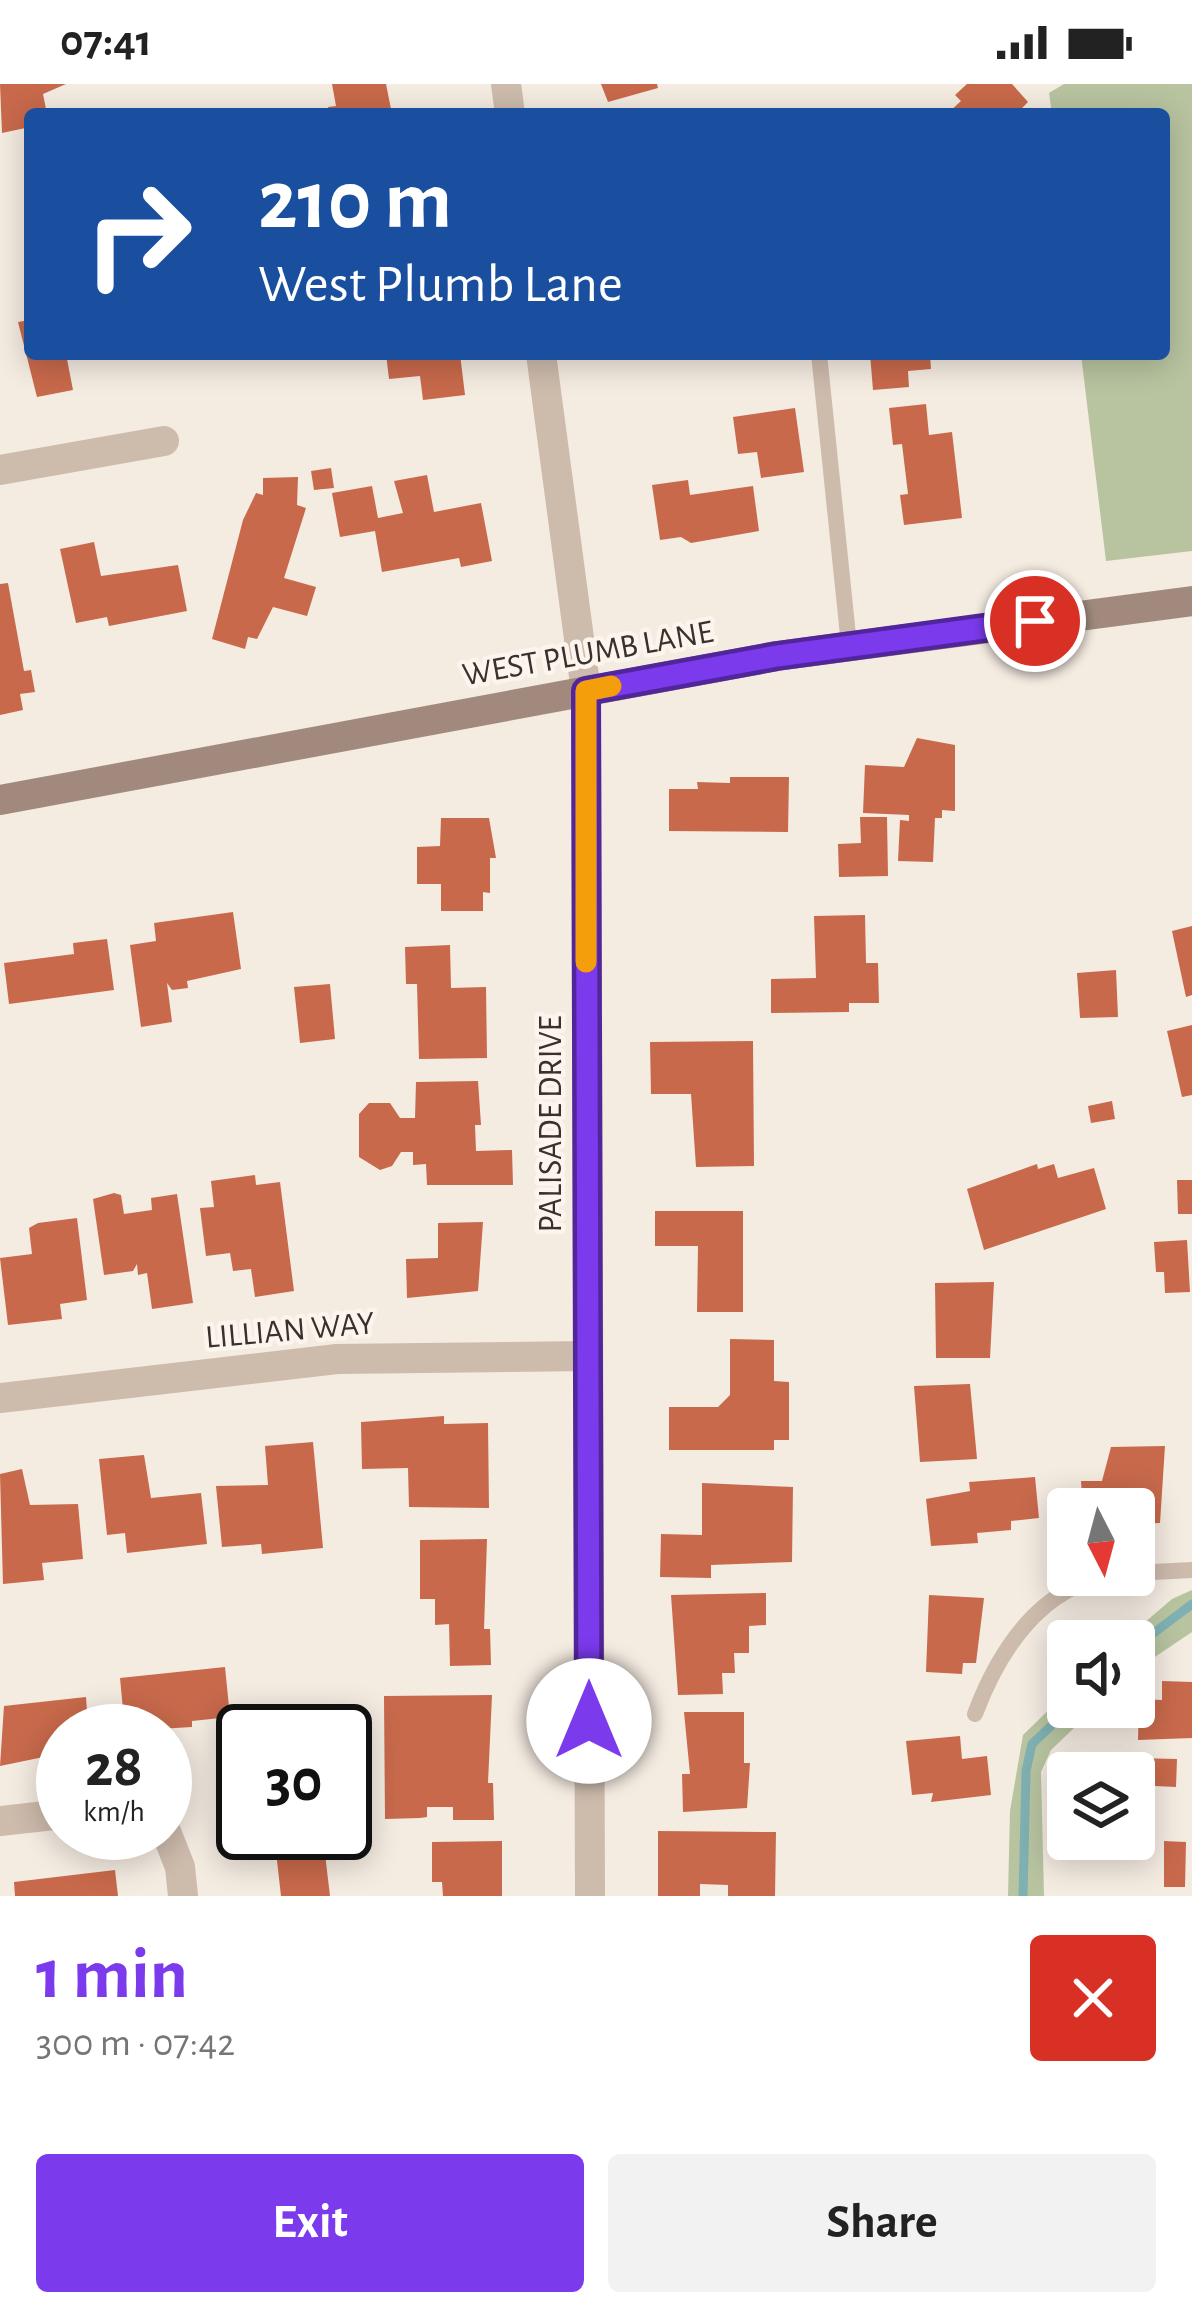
<!DOCTYPE html>
<meta charset="utf-8">
<style>
:root{--surface:#fff;--page:#f2f2f2;--text:#222;--muted:#767676;--accent:#7c3aed}
body{margin:0;font-family:"Alegreya Sans",sans-serif;background:var(--page);color:var(--text);height:100vh;display:flex;flex-direction:column;font-size:45px;white-space:nowrap}
*{box-sizing:border-box;margin:0}
p{font-size:39px;color:var(--muted)}
.icon{flex:none;width:66px;height:66px;fill:none;stroke:currentColor;stroke-width:2;stroke-linecap:round;stroke-linejoin:round}
.map{position:relative;height:1812px;overflow:hidden}
.drawer{display:flex;flex-direction:column;background:var(--surface);flex:1}
.drawer>*{flex:none}
.banner{position:absolute;left:24px;top:24px;width:1146px;height:252px;border-radius:12px;box-shadow:0 6px 30px #0003;background:#1a4fa0;color:#fff;overflow:hidden}
.needle{width:78px;rotate:174deg}
.buttons{position:absolute;left:1047px;top:1404px;display:grid;gap:24px}
.buttons a{display:grid;place-items:center;width:108px;height:108px;border-radius:12px;background:var(--surface);box-shadow:0 6px 30px #0003;font-size:60px}
.speed{position:absolute;left:36px;top:1620px;display:flex;gap:24px;font-size:60px;font-weight:700;text-align:center}
.speed>*{display:grid;place-content:center;width:156px;height:156px;border-radius:50%;background:var(--surface);box-shadow:0 6px 30px #0003;line-height:1}
.speed small{font-size:30px;font-weight:400}
.speed .limit{border:6px solid #111;border-radius:18px;background:#fff;color:#111}
.pin{position:absolute;display:grid;place-items:center;width:102px;height:102px;color:#fff;margin:-51px;border:6px solid #fff;border-radius:50%;box-shadow:0 3px 12px #0007}
.me{position:absolute;width:132px;margin:-66px;rotate:0deg;stroke-linejoin:round;filter:drop-shadow(0 0 9px #0008)}
.turn{display:flex;align-items:center;gap:42px;height:252px;padding:0 36px;font-size:54px}
.turn .icon{width:156px;height:156px;stroke-width:2.5}
.turn b{display:block;font-size:84px;line-height:102px}
.round{display:grid;place-items:center;flex:none;width:126px;height:126px;border-radius:12px;background:var(--page)}
.headline{display:flex;align-items:center;justify-content:space-between;height:204px;padding:0 36px}
h1{font-size:72px;font-weight:700;line-height:90px;color:var(--accent)}
.primary-button{display:flex;gap:24px;margin-top:auto;padding:24px 36px}
.primary-button a{flex:1;height:138px;border-radius:12px;background:var(--accent);color:#fff;font-size:48px;font-weight:700;line-height:138px;text-align:center}
.primary-button a+a{background:var(--page);color:var(--text)}
.status{display:flex;justify-content:space-between;align-items:center;height:84px;padding:0 60px;background:var(--surface);direction:ltr}
.status svg{height:33px;fill:currentColor}
.map>svg:first-child{display:block}
</style>
<div class="status"><b>07:41</b><svg viewBox="0 0 49 12"><path d="M0 12V9h3v3zM5 12V6h3v6zM10 12V3h3v9zM15 12V0h3v12zM26 1h20v11H26zM47 4h2v5h-2z"/></svg></div>
<div class="map">
<svg width="1192" height="1812" viewBox="0 0 1192 1812">
<rect width="100%" height="100%" fill="#f4ebe1"/>
<g fill="#b8c4a0">
<path d="M1064,0H1192V467L1106,477L1081,270H1164V30H1052L1049,9Z"/>
<path d="M1192,1506V1548L1134,1587V1557H1123L1172,1515Z"/>
<path d="M1068,1607V1623H1096L1051,1666L1041,1688L1044,1812H1008L1010,1727L1023,1651Z"/>
</g>
<g fill="none" stroke-linecap="round" stroke-linejoin="round">
<g stroke="#7fb0b2" stroke-width="9">
<path d="M1134,1564L1192,1520"/>
<path d="M1023,1812L1026,1687L1032,1660L1071,1623"/>
</g>
</g>
<g fill="#c8694b">
<path d="M0,0H66L43,10L47,30H30V43L2,49Z"/>
<path d="M332,0H386L392,30H329L328,23L336,22Z"/>
<path d="M601,0H657L658,4L608,18Z"/>
<path d="M967,0H1012L1028,18L1016,30H947L961,17L955,11Z"/>
<path d="M30,236V270H66L73,306L37,313L18,238Z"/>
<path d="M386,270H460L465,311L423,316L420,292L389,295Z"/>
<path d="M870,270H930L931,285L908,287L909,303L873,306Z"/>
<path d="M926,320L929,351L952,348L962,434L904,441L900,411L908,410L902,360L893,361L889,324Z"/>
<path d="M795,324L804,388L761,394L757,368L738,370L733,333Z"/>
<path d="M331,384L334,404L314,406L311,387Z"/>
<path d="M427,391L434,428L481,419L492,477L461,483L459,474L382,488L375,447L340,453L332,409L372,402L378,434L403,429L394,397Z"/>
<path d="M298,393L297,421L306,424L284,494L316,503L307,532L273,523L257,555L248,553L245,565L212,555L243,436L256,409L263,411V394Z"/>
<path d="M688,396L690,411L753,402L759,447L691,459L681,453L660,456L652,401Z"/>
<path d="M94,458L101,492L178,481L187,527L109,542L107,533L76,539L60,465Z"/>
<path d="M8,499L24,587L31,586L35,608L20,610L23,626L0,631V500Z"/>
<path d="M917,654L955,661V727L942,726V734H935L933,778L898,777L900,736L909,737V731L863,729L865,681L904,683Z"/>
<path d="M730,693H789L788,748L669,747V705H698L697,698L730,699Z"/>
<path d="M860,733H887L888,792L839,793L838,760L861,759Z"/>
<path d="M441,734H489L496,774H490V809L483,808V827H441V800H417V763L440,762Z"/>
<path d="M233,828L241,885L187,897L188,904L172,906L167,899L172,938L141,943L130,861L156,857L154,839Z"/>
<path d="M865,831L866,879H878L879,919H849V928L771,929V895L816,894L814,832Z"/>
<path d="M1192,842V911L1186,913L1172,847Z"/>
<path d="M107,855L114,906L9,920L4,879L74,870L73,859Z"/>
<path d="M450,861L451,904L486,903L487,974L419,975L417,900H406L405,863Z"/>
<path d="M1116,886L1118,933L1080,934L1077,889Z"/>
<path d="M330,900L335,955L300,959L294,903Z"/>
<path d="M1192,941V1011L1182,1013L1167,947Z"/>
<path d="M753,957L754,1082L696,1083L691,1010H651L650,958Z"/>
<path d="M478,997L481,1041H475L476,1067L512,1066L513,1101H427L426,1080L413,1081V1068H401L392,1082L380,1086L359,1073V1030L369,1019H390L400,1034H415L416,998Z"/>
<path d="M1112,1017L1115,1035L1091,1039L1088,1022Z"/>
<path d="M1037,1080L1038,1085L1054,1080L1058,1094L1094,1084L1106,1125L984,1166L967,1105Z"/>
<path d="M255,1091L256,1101L280,1098L294,1207L255,1213L251,1185L233,1187L230,1169L206,1172L200,1124L214,1123L211,1097Z"/>
<path d="M1177,1096H1192V1130H1178Z"/>
<path d="M114,1109L121,1111L124,1130L152,1126L151,1114L177,1110L193,1219L152,1225L147,1189L138,1191L137,1180L133,1187L104,1191L93,1115Z"/>
<path d="M655,1127H743V1228H697L698,1162H655Z"/>
<path d="M77,1134L87,1216L60,1220L62,1235L8,1241L0,1174L32,1170L29,1144L38,1139Z"/>
<path d="M483,1138L478,1207L407,1214L406,1175L438,1174V1139Z"/>
<path d="M1187,1156L1190,1208L1165,1209L1164,1188H1156L1154,1158Z"/>
<path d="M994,1198L990,1274H936L935,1199Z"/>
<path d="M730,1255L774,1256V1297L789,1298V1356H774V1366H669V1323H718L730,1311Z"/>
<path d="M970,1300L977,1375L920,1378L914,1302Z"/>
<path d="M444,1332V1340L488,1339L489,1424L409,1423L408,1384L362,1385L361,1338Z"/>
<path d="M313,1358L323,1464L262,1470L261,1460L222,1463L216,1402L268,1401L265,1362Z"/>
<path d="M1165,1362L1160,1439L1134,1440V1425H1083L1081,1397H1102L1111,1363Z"/>
<path d="M144,1371L151,1414L201,1409L207,1460L127,1469L125,1449L107,1451L99,1375Z"/>
<path d="M22,1385L30,1421L78,1420L83,1475L42,1479L44,1496L3,1500L0,1390Z"/>
<path d="M1035,1393L1039,1434L1011,1437V1446L977,1449L978,1459L931,1462L926,1415L970,1407L969,1398Z"/>
<path d="M702,1399L793,1403L792,1478L711,1481V1494L660,1493L661,1450L702,1451Z"/>
<path d="M487,1455L484,1545H490L491,1581L450,1582L449,1540L435,1541V1515H420V1456Z"/>
<path d="M766,1509V1541L749,1542V1569H734L735,1589H722L723,1610L678,1611L671,1511Z"/>
<path d="M929,1511L984,1514L976,1579H963L962,1590L926,1588Z"/>
<path d="M225,1583L230,1633L192,1637V1643L125,1647L120,1594Z"/>
<path d="M1162,1597L1192,1598V1654L1138,1656L1139,1615L1162,1616Z"/>
<path d="M492,1611L488,1699H493L494,1736H453V1723H427V1733L420,1734L385,1735L384,1612Z"/>
<path d="M86,1613L87,1627L95,1626L97,1647H63L58,1670L0,1682L4,1622Z"/>
<path d="M684,1628H744V1679H750L747,1724L683,1728L682,1690H690Z"/>
<path d="M960,1652L962,1675L987,1672L991,1711L931,1718L933,1709L912,1711L906,1657Z"/>
<path d="M1135,1674L1177,1675L1176,1703L1134,1701Z"/>
<path d="M658,1747L776,1748L775,1812H728V1801L700,1800V1812H658Z"/>
<path d="M323,1753L330,1812H281L275,1759Z"/>
<path d="M502,1757V1812H443L442,1798H432V1758Z"/>
<path d="M1164,1757L1186,1758L1185,1803H1164Z"/>
<path d="M115,1786L118,1812H15L14,1798Z"/>
</g>
<g fill="none" stroke-linecap="round" stroke-linejoin="round">
<g stroke="#cdbbac" stroke-width="16">
<path d="M819,270L849,561"/>
<path d="M1134,1489L1192,1486"/>
<path d="M975,1630C999,1566 1041,1502 1112,1491"/>
</g>
<g stroke="#cdbbac" stroke-width="30">
<path d="M506,0L510,30"/>
<path d="M541,270L586,607L590,1812"/>
<path d="M0,386L164,357"/>
<path d="M0,1314L337,1275L587,1272"/>
<path d="M0,1737L63,1730"/>
<path d="M165,1745L180,1783L183,1812"/>
</g>
<path stroke="#a18a7d" stroke-width="30" d="M0,716L777,572L1192,517"/>
</g>
<g fill="none" stroke-linecap="round" stroke-linejoin="round">
<g stroke="#51269a" stroke-width="30">
<path id="route" d="M589,1637L586,607L777,572L1035,537"/>
</g>
<use href="#route" stroke="#7c3aed" stroke-width="21"/>
<path stroke="#f59e0b" stroke-width="21" d="M586,878V607L611,602"/>
</g>
<g text-anchor="middle" dominant-baseline="central" stroke-width="9" stroke-linejoin="round" paint-order="stroke">
<g font-size="33" fill="#3b302b" stroke="#fbf5ee">
<text transform="translate(588 570) rotate(-10)">WEST PLUMB LANE</text>
<text transform="translate(551 1040) rotate(-90)">PALISADE DRIVE</text>
<text transform="translate(290 1247) rotate(-5)">LILLIAN WAY</text>
</g>
</g>
</svg>
<div class="buttons">
<a><svg class="needle" viewBox="-14 -14 28 28"><path d="M0-13l5 13h-10z" fill="#e53935"/><path d="M0 13l5-13h-10z" fill="#767676"/></svg></a>
<a><svg class="icon" aria-label="sound" viewBox="0 0 24 24"><path d="M4 9h4l5-4v14l-5-4H4zM17 9q2 3 0 6"/></svg></a>
<a><svg class="icon" aria-label="layers" viewBox="0 0 24 24"><path d="M12 4l9 5-9 5-9-5zM3 14l9 5 9-5"/></svg></a>
</div>
<div class="speed"><div>28<small>km/h</small></div><div class="limit">30</div></div>
<div class="pin" style="left:1035px;top:537px;background:#d93025"><svg class="icon" aria-label="arrive" viewBox="0 0 24 24"><path d="M6 21V4h12l-3 4 3 4H6"/></svg></div>
<svg class="me" style="left:589px;top:1637px" viewBox="-20 -20 40 40"><circle r="19" fill="#fff"/><path d="M0-13L10 11 0 6-10 11z" fill="#7c3aed"/></svg>
<div class="banner">
<div class="turn"><svg class="icon" aria-label="right" viewBox="0 0 24 24"><path d="M7 20v-9h11M14 6l5 5-5 5"/></svg><div><b>210 m</b>West Plumb Lane</div></div>
</div>
</div>
<section class="drawer">
<div class="headline"><div><h1>1 min</h1><p>300 m · 07:42</p></div><a class="round" style="background:#d93025;color:#fff"><svg class="icon" aria-label="close" viewBox="0 0 24 24"><path d="M6 6l12 12M18 6L6 18"/></svg></a></div>
<div class="primary-button"><a>Exit</a><a>Share</a></div>
</section>
